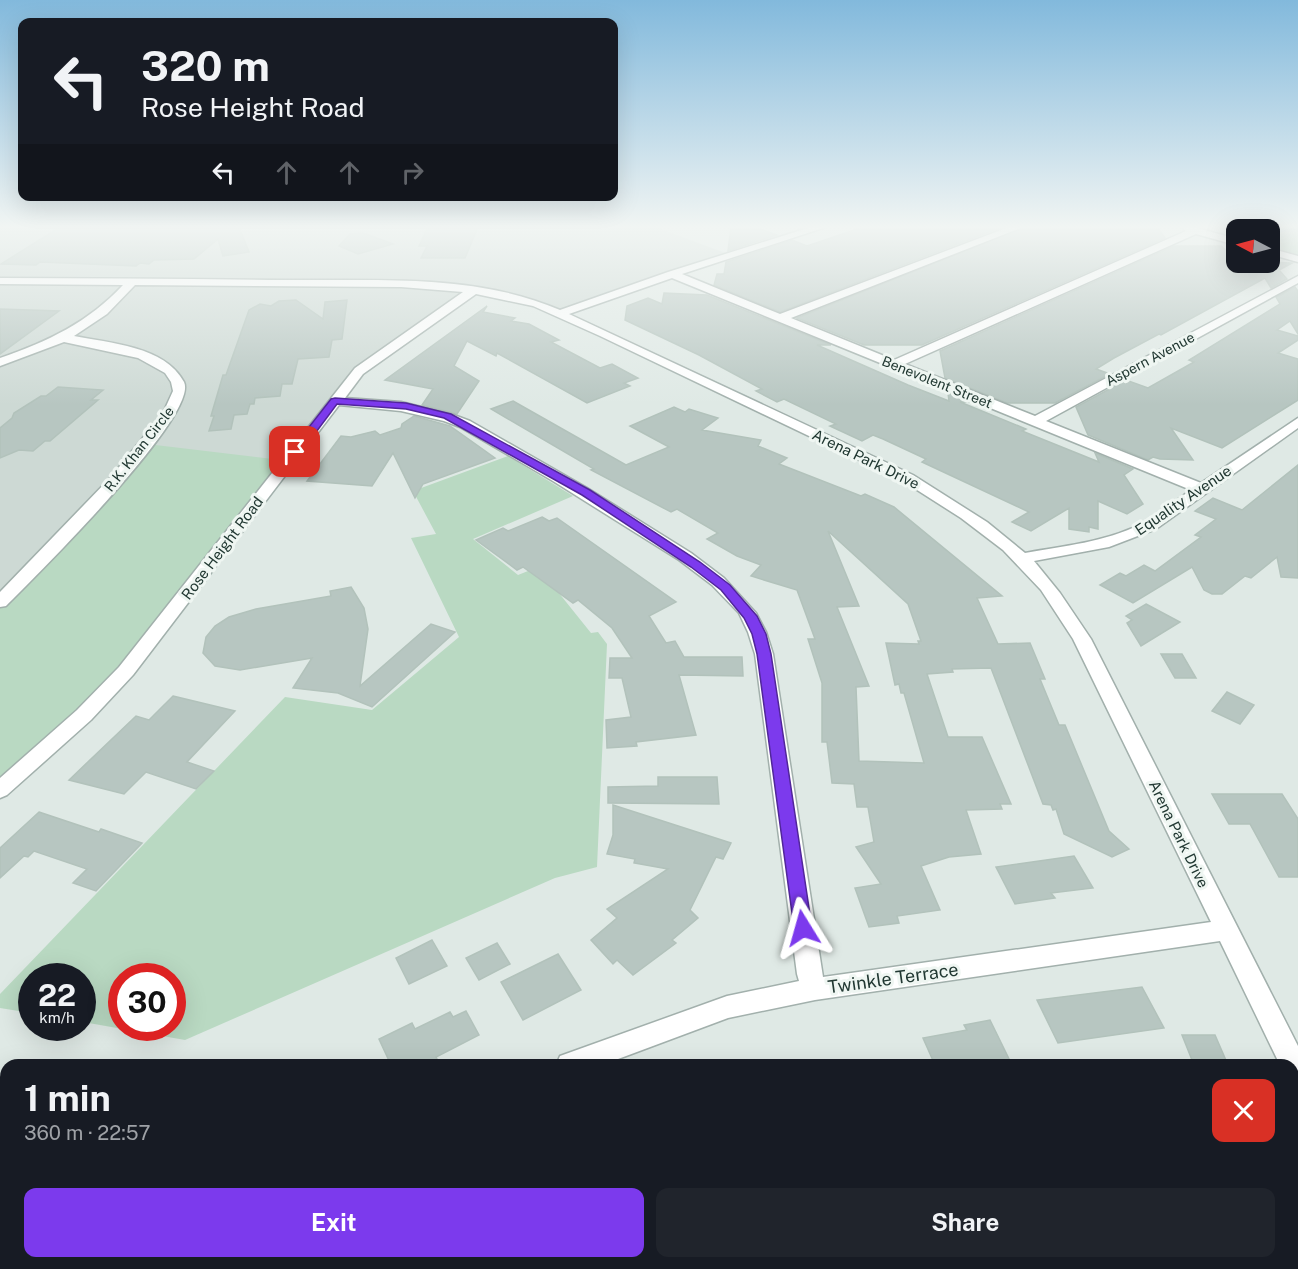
<!DOCTYPE html>
<meta charset="utf-8">
<style>
:root{--surface:#171b24;--page:#20242c;--text:#f1f3f6;--muted:#9ea1a6;--accent:#7c3aed}
body{margin:0;font-family:"Public Sans",sans-serif;background:var(--page);color:var(--text);height:100vh;display:flex;flex-direction:column;font-size:22px;white-space:nowrap}
*{box-sizing:border-box;margin:0}
p{font-size:20px;color:var(--muted)}
.icon{flex:none;width:33px;height:33px;fill:none;stroke:currentColor;stroke-width:2;stroke-linecap:round;stroke-linejoin:round}
.map{position:relative;flex:1;overflow:hidden}
.sheet{position:absolute;left:0px;top:1059px;width:1299px;height:210px;display:flex;flex-direction:column;background:var(--surface);border-radius:18px 18px 0 0;box-shadow:0 6px 24px #0002}
.sheet>*{flex:none}
.hud{position:absolute;left:18px;top:18px;width:600px;height:183px;border-radius:12px;box-shadow:0 6px 24px #0002;background:#171b24;color:var(--text);overflow:hidden}
.needle{width:39px;rotate:276deg}
.tools{position:absolute;left:1226px;top:219px;display:grid;gap:12px}
.tools a{display:grid;place-items:center;width:54px;height:54px;border-radius:12px;background:var(--surface);box-shadow:0 6px 24px #0002;font-size:30px}
.speed{position:absolute;left:18px;top:963px;display:flex;gap:12px;font-size:30px;font-weight:700;text-align:center}
.speed>*{display:grid;place-content:center;width:78px;height:78px;border-radius:50%;background:var(--surface);box-shadow:0 6px 24px #0002;line-height:1}
.speed small{font-size:15px;font-weight:400}
.speed .limit{border:9px solid #d22;background:#fff;color:#111}
.pin{position:absolute;display:grid;place-items:center;width:51px;height:51px;color:#fff;margin:-26px;border-radius:12px;box-shadow:0 3px 9px #0006}
.me{position:absolute;width:66px;margin:-33px;rotate:352deg;stroke-linejoin:round;filter:drop-shadow(0 0 4px #0008)}
.turn{display:flex;align-items:center;gap:21px;height:126px;padding:0 24px;font-size:27px}
.turn .icon{width:78px;height:78px;stroke-width:2.5}
.turn b{display:block;font-size:42px;line-height:51px}
.lanes{display:flex;align-items:center;height:57px;padding:0 24px;background:#0003;justify-content:center;gap:30px;direction:ltr}
.lanes .off{opacity:.35}
.round{display:grid;place-items:center;flex:none;width:63px;height:63px;border-radius:12px;background:var(--page)}
.head{display:flex;align-items:center;justify-content:space-between;height:102px;padding:0 24px}
h1{font-size:36px;font-weight:700;line-height:45px}
.button{display:flex;gap:12px;margin-top:auto;padding:12px 24px}
.button a{flex:1;height:69px;border-radius:12px;background:var(--accent);color:#fff;font-size:24px;font-weight:700;line-height:69px;text-align:center}
.button a+a{background:var(--page);color:var(--text)}
.map>svg:first-child{display:block}
</style>
<div class="map">
<svg width="1298" height="1269" viewBox="0 0 1298 1269">
<rect width="100%" height="100%" fill="#dfe9e5"/>
<path fill="#cdd9d4" d="M0,227H655L731,255L560,313L474,291L375,359L289,461L0,600Z"/>
<g fill="#b9d9c2" fill-rule="evenodd">
<path d="M1239,227H1298V258L1269,251V230H1236V242L1212,235Z"/>
<path d="M147,444L289,461L163,627L0,791V600Z"/>
<path d="M508,456L573,496L473,539L518,575L538,567L591,633L598,632L607,644L597,867L555,878L185,1040L83,1022L82,976H32L31,1013L0,1008V994L285,697L372,710L459,637L411,538L436,534L413,491ZM122,976H172V1028H122Z"/>
<path d="M1293,1214H1298V1269H731L742,1263H1293Z"/>
</g>
<g fill="none" stroke-linecap="round" stroke-linejoin="round">
<path stroke="#8ac0cb" stroke-width="4" d="M1271,233L1288,228H1298"/>
</g>
<g fill="#b7c6c1" stroke="#b2c2bb" stroke-width="1.5" fill-rule="evenodd">
<path d="M60,227H239L249,252L223,256L218,239L194,259L154,260L149,264L140,263L136,266L40,262L36,265L1,264Z"/>
<path d="M428,227H478L465,258H421L427,246H419Z"/>
<path d="M731,227H755L777,235L728,251Z"/>
<path d="M863,227H1002L780,312L714,285L717,274H724L726,262L792,240L807,246Z"/>
<path d="M1025,227H1157L1165,238L922,345H864L797,318Z"/>
<path d="M363,233L393,244L358,254L339,246L350,234Z"/>
<path d="M1174,246H1221L1236,259V262H1269V259L1272,262L1292,263L1279,270L1287,279L1271,288L1265,278L1161,335L1159,334L1114,358L1096,369L1110,374L1055,403H1007L945,378L940,351Z"/>
<path d="M1295,287L1298,291V334L1290,321L1277,330L1298,336V340L1278,353L1298,359V400L1222,448L1171,428L1193,460L1160,459L1153,457L1148,460L1088,435L1076,407L1126,380L1148,388L1194,362L1189,360L1280,304L1276,297Z"/>
<path d="M664,293L707,295L831,345H817L908,385L949,401L948,393L970,402H960L1026,429L1022,431L1099,462L1095,453L1133,469L1124,475L1143,504L1127,514L1098,501V529L1089,527V532L1069,529V508L1031,531L1012,522L1029,512L922,462L926,459L883,439L873,435L862,441L830,426L836,424L784,399L777,402L756,391L762,389L699,355L625,320L627,306L648,298L662,304Z"/>
<path d="M296,300L323,319L325,302L347,300L342,339L332,340L329,357L298,359L292,384H282L280,396L255,398L254,404H250L247,414L234,415L231,429L209,431L214,416H211L223,375H226L249,310L260,304L271,306L279,301Z"/>
<path d="M487,306L483,312L515,318L511,321L529,324L559,340L551,342L600,368L612,364L638,378L624,383L630,386L587,403L497,353L496,356L467,341L454,366L479,381L457,414L422,405L433,389L385,380Z"/>
<path d="M0,309L59,311L0,354Z"/>
<path d="M58,387L103,390L91,400H98L50,441H45L33,451L19,450L0,458V428L12,418L14,413L41,396H46Z"/>
<path d="M513,401L626,465L669,447L630,426L674,407L685,412L689,409L718,418L702,430L761,440L758,446L787,458L779,464L861,496L865,494L894,507L1002,596L977,598L998,644L1030,643L1045,679H1040L1059,725H1065L1109,831L1129,849L1112,857L1064,834L1056,809L1053,810L1051,805L1043,804L991,668L952,669L953,672L927,674L948,737H982L1011,804H1000L1002,809L966,810L981,854L949,857L921,866L940,910L897,916L899,923L869,927L855,888L881,884L856,847L874,842L868,807H857L854,784L832,783L827,742H822V683L808,639H815L797,590L751,576L761,565L737,556L707,539L718,533L677,509L671,512L591,470L594,469L491,409ZM828,531L908,604L921,641H918L919,644L886,643L895,685L899,684L901,693H904L924,763L859,761L856,687L869,686L837,607L859,606Z"/>
<path d="M414,416L450,426L495,458L423,484L415,498L393,453L372,486L307,481L341,436L351,437L375,431L380,435L401,428L402,424Z"/>
<path d="M1298,465V578L1281,577L1277,557L1251,578L1245,576L1222,594H1212L1204,590L1192,567L1133,603L1100,585L1120,573L1126,576L1144,565L1155,571L1201,537L1195,535L1216,519L1195,511L1213,498L1242,510Z"/>
<path d="M542,517L549,521L557,518L676,602L649,616L666,643L675,641L684,657H742L743,676L679,675L696,735L636,742L637,746L607,748L606,720L631,717L622,678H609L610,658H632L612,628L578,600L573,603L523,567L517,570L476,540L503,528L508,531Z"/>
<path d="M351,587L364,608L368,629L360,686L431,624L455,632L372,707L338,693L293,688L312,658L240,670L215,666L203,653L206,637L215,626L229,617L256,609L331,596L330,591Z"/>
<path d="M1146,604L1180,622L1141,646L1127,623L1132,620L1126,616Z"/>
<path d="M1161,654H1182L1196,678H1175Z"/>
<path d="M1227,692L1254,705L1240,724L1212,711Z"/>
<path d="M173,696L235,711L187,762L214,771L196,789L146,772L124,794L69,780L136,716L149,720Z"/>
<path d="M658,777H717L719,804L608,803V787L658,786Z"/>
<path d="M1212,794H1282L1298,819V877H1279L1250,824H1229Z"/>
<path d="M613,805L731,843L723,859L716,857L690,910L698,918L672,940L676,943L633,975L617,960L613,964L591,940L617,918L607,909L668,869L634,863L635,859L607,854L613,835Z"/>
<path d="M39,812L99,832L101,829L142,843L96,891L73,883L87,869L34,851L28,857L24,856L0,878V848Z"/>
<path d="M1074,856L1093,888L1051,893L1055,898L1015,904L996,867Z"/>
<path d="M432,940L447,966L409,984L396,958Z"/>
<path d="M497,943L510,964L479,980L466,958Z"/>
<path d="M558,954L581,990L523,1020L501,982Z"/>
<path d="M1142,987L1164,1028L1058,1043L1037,1000Z"/>
<path d="M466,1011L479,1035L436,1057L440,1065H391L379,1039L412,1023L415,1029L450,1012L453,1017Z"/>
<path d="M990,1020L1012,1065H935L923,1038L967,1030L964,1025Z"/>
<path d="M1182,1035H1215L1228,1065H1194Z"/>
</g>
<g fill="none" stroke-linecap="round" stroke-linejoin="round">
<g stroke="#a2b0ac" stroke-width="3">
<g id="minor">
<path d="M811,227H826L682,274L780,314L1009,227H1023L791,318L894,360L1186,231L1182,227H1194L1236,239V245L1196,234L905,364L1035,416L1298,276V283L1046,421L1201,483L1298,418V428L1156,529L1109,547L1034,561L1060,593L1091,639L1298,1046V1085L1293,1084V1065H1280L1220,941L815,1000L728,1018L602,1065H556L560,1056L727,996L799,981L797,974L755,654L748,632L739,613L712,585L679,560L553,481L460,427L444,421L401,411L339,405L133,675L91,720L7,795L0,798V778L77,710L119,667L355,368L463,292L401,287L135,285L107,314L74,336C109,343 165,346 184,382C200,414 34,578 6,606L0,607V592L111,477L163,413L173,391L171,382L165,373L138,358L64,342L0,366V358C47,342 89,322 123,285L0,284V278C95,278 191,279 286,280C376,281 475,273 560,310L668,272ZM672,278L1191,490C1175,501 1159,515 1141,524C1105,542 1064,546 1025,553L987,522L913,475L569,314ZM476,294L533,306L600,336L903,481L961,518L1003,550L1041,590L1073,639L1211,922L823,977L773,654L766,632L756,613L724,578L691,553L587,488L470,421L454,415L401,402L345,398L363,374Z"/>
<path d="M1269,248L1298,256V262L1269,254Z"/>
<path d="M195,1263H232L230,1269H193Z"/>
</g>
</g>
<use href="#minor" fill="#fff" fill-rule="evenodd"/>
</g>
<linearGradient id="sky" x2="0" y2="1"><stop stop-color="#82b9dc"/><stop offset="0.56" stop-color="#f1f5f3"/><stop offset="1" stop-color="#f1f5f3" stop-opacity="0"/></linearGradient>
<rect width="1298" height="405" fill="url(#sky)"/>
<path fill="#7c3aed" stroke="#51269a" stroke-width="1.5" d="M335,398L406,403L451,414L590,490L700,562L730,585L757,616L766,634L771,654L812,928L809,933L803,936L796,933L794,928L757,654L752,634L744,618L721,590L691,567L582,495L444,418L406,409L337,404L299,455H291V450L331,399Z"/>
<g text-anchor="middle" dominant-baseline="central" stroke-width="6" stroke-linejoin="round" paint-order="stroke">
<g font-size="14" fill="#213832" stroke="#eff6f2">
<text transform="translate(1150 359) rotate(-28)">Aspern Avenue</text>
<text transform="translate(937 382) rotate(22)">Benevolent Street</text>
<text transform="translate(139 449) rotate(-52)">R.K. Khan Circle</text>
</g>
<g font-size="15" fill="#213832" stroke="#eff6f2">
<text transform="translate(866 459) rotate(26)">Arena Park Drive</text>
<text transform="translate(1183 500) rotate(-34)">Equality Avenue</text>
<text transform="translate(222 548) rotate(-53)">Rose Height Road</text>
<text transform="translate(1179 834) rotate(64)">Arena Park Drive</text>
</g>
<g font-size="18" fill="#213832" stroke="#eff6f2">
<text transform="translate(893 978) rotate(-8)">Twinkle Terrace</text>
</g>
</g>
</svg>
<div class="tools">
<a><svg class="needle" viewBox="-14 -14 28 28"><path d="M0-13l5 13h-10z" fill="#e53935"/><path d="M0 13l5-13h-10z" fill="#9ea1a6"/></svg></a>
</div>
<div class="speed"><div>22<small>km/h</small></div><div class="limit">30</div></div>
<div class="pin" style="left:295px;top:452px;background:#d93025"><svg class="icon" aria-label="arrive" viewBox="0 0 24 24"><path d="M6 21V4h12l-3 4 3 4H6"/></svg></div>
<svg class="me" style="left:803px;top:928px" viewBox="-20 -20 40 40"><path d="M0-17L14 15 0 8-14 15z" fill="#7c3aed" stroke="#fff" stroke-width="4"/></svg>
<div class="hud">
<div class="turn"><svg class="icon" aria-label="left" viewBox="0 0 24 24"><path d="M17 20v-9H6M10 6l-5 5 5 5"/></svg><div><b>320 m</b>Rose Height Road</div></div>
<div class="lanes"><svg class="icon" aria-label="left" viewBox="0 0 24 24"><path d="M17 20v-9H6M10 6l-5 5 5 5"/></svg><svg class="icon off" aria-label="ahead" viewBox="0 0 24 24"><path d="M12 20V5M6 11l6-6 6 6"/></svg><svg class="icon off" aria-label="ahead" viewBox="0 0 24 24"><path d="M12 20V5M6 11l6-6 6 6"/></svg><svg class="icon off" aria-label="right" viewBox="0 0 24 24"><path d="M7 20v-9h11M14 6l5 5-5 5"/></svg></div>
</div>
<section class="sheet">
<div class="head"><div><h1>1 min</h1><p>360 m · 22:57</p></div><a class="round" style="background:#d93025;color:#fff"><svg class="icon" aria-label="close" viewBox="0 0 24 24"><path d="M6 6l12 12M18 6L6 18"/></svg></a></div>
<div class="button"><a>Exit</a><a>Share</a></div>
</section>
</div>
